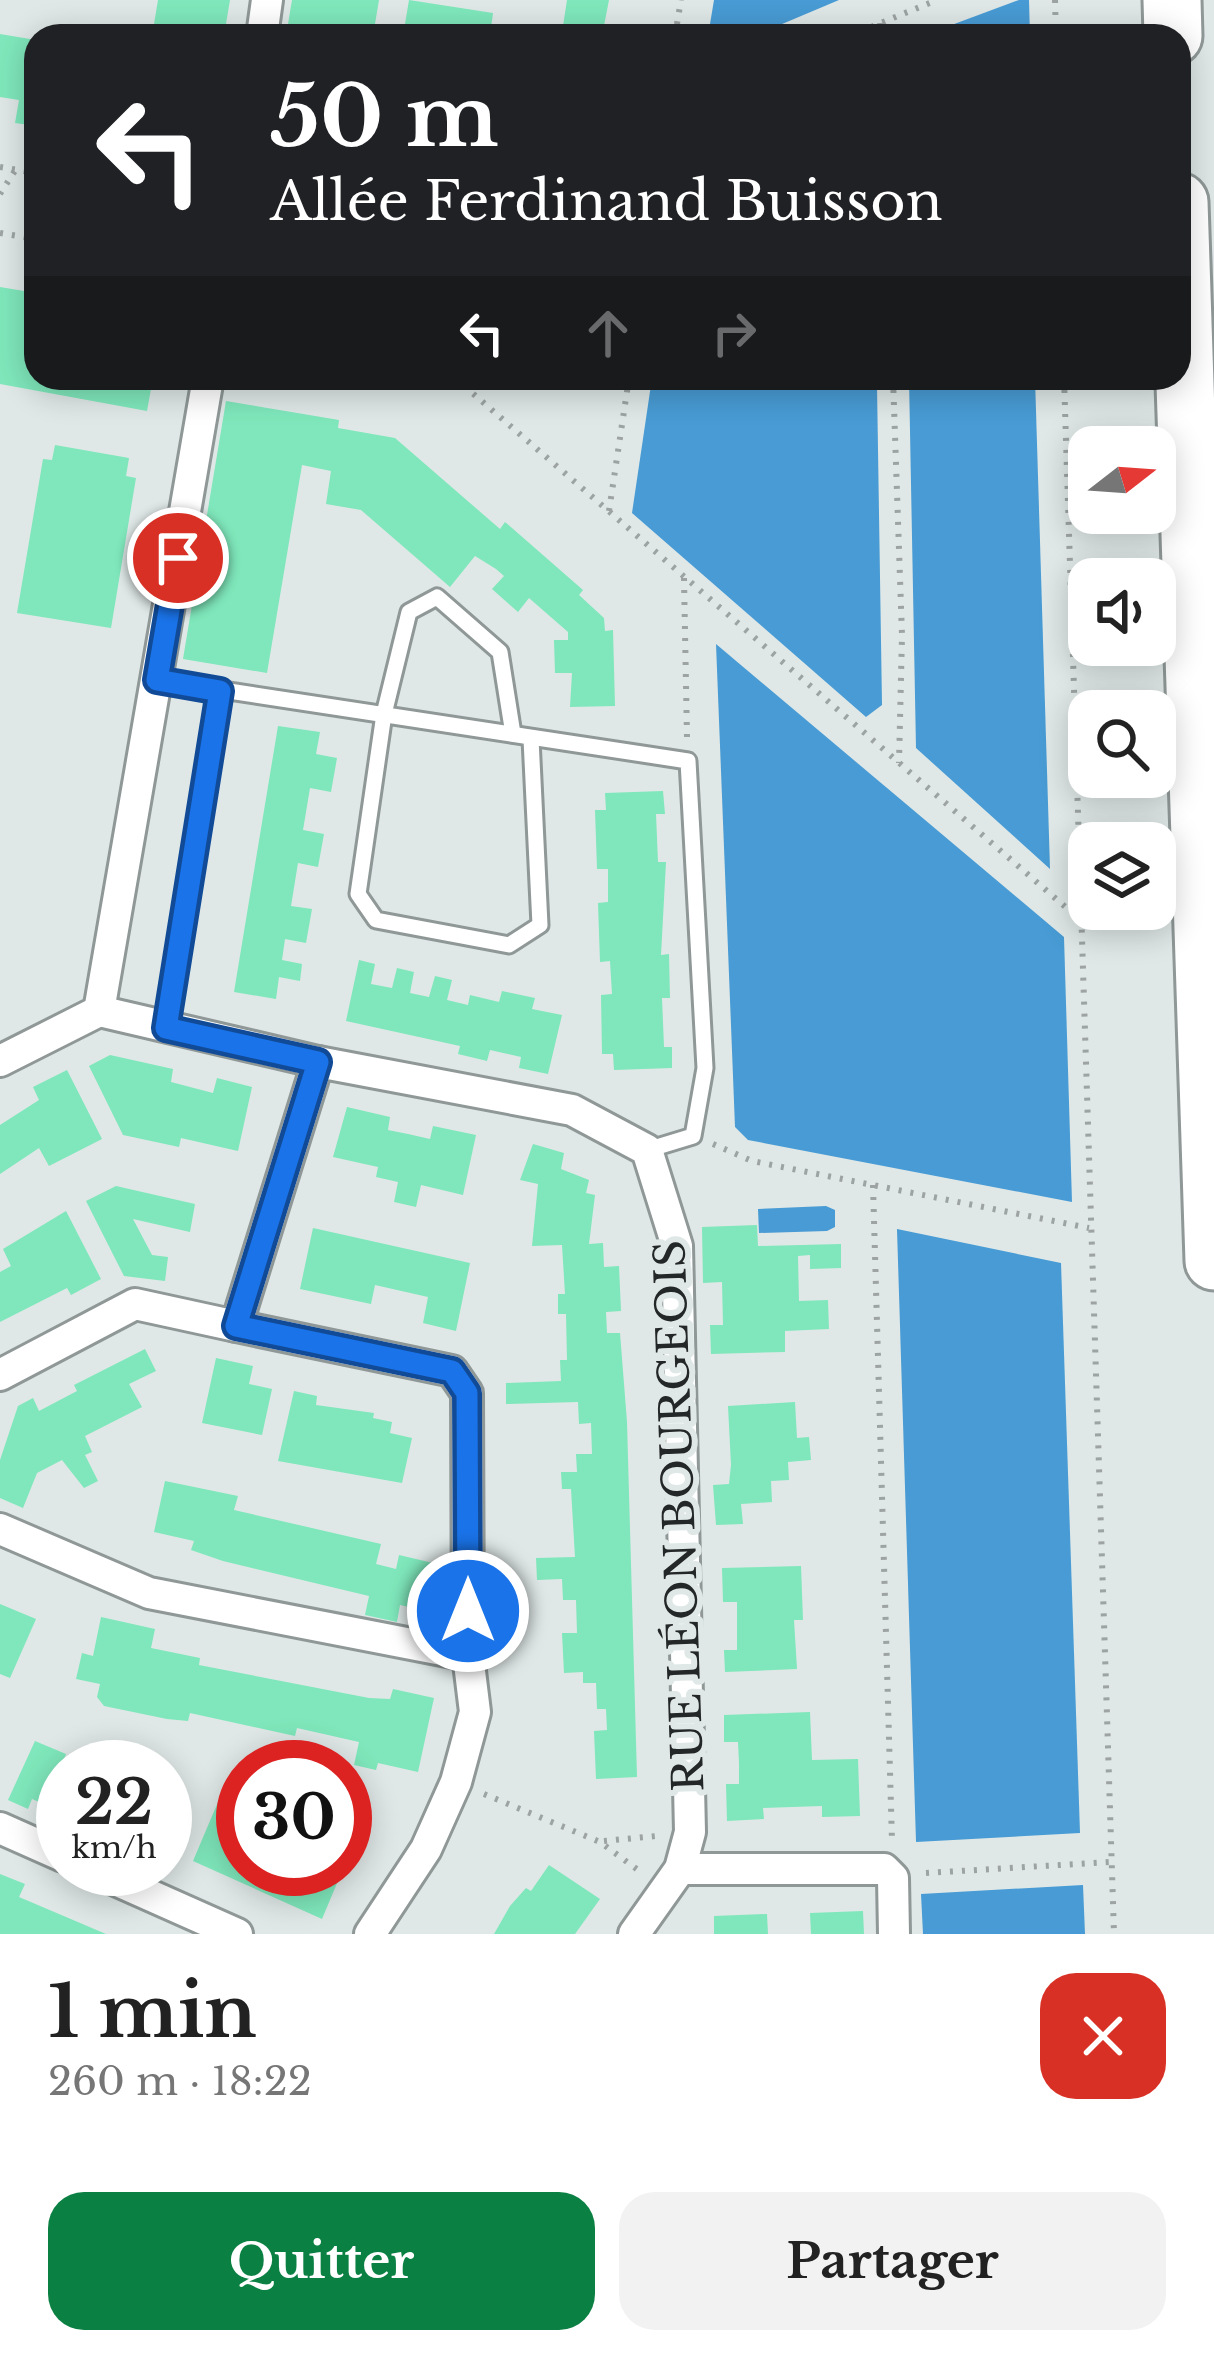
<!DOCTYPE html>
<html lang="fr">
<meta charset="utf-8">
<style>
:root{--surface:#fff;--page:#f2f2f2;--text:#222;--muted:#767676;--accent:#0b8043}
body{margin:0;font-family:"Libre Baskerville",serif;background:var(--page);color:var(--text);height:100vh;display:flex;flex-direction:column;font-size:45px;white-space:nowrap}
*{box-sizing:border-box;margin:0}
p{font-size:39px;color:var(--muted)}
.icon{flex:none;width:66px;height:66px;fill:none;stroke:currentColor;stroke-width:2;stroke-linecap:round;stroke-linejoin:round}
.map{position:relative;height:1934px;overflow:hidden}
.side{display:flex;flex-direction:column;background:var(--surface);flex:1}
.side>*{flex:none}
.guide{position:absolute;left:24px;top:24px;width:1167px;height:366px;border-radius:36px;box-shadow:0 6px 30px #0003;background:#202124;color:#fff;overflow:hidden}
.needle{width:78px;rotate:73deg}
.tools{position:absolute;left:1068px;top:426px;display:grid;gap:24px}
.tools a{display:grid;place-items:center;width:108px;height:108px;border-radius:24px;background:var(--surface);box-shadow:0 6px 30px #0003;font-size:60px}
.speed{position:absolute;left:36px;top:1740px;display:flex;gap:24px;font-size:60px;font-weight:700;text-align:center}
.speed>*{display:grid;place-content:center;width:156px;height:156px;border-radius:50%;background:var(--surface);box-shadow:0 6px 30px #0003;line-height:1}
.speed small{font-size:30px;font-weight:400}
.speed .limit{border:18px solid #d22;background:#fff;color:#111}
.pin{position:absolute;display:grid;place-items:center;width:102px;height:102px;color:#fff;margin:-51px;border:6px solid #fff;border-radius:50%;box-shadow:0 3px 12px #0007}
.me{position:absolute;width:132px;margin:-66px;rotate:0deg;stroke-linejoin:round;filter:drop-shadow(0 0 9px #0008)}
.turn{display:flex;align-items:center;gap:42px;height:252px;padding:0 48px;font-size:54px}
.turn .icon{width:156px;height:156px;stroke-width:2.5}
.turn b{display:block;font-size:84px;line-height:102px}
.lanes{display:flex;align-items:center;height:114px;padding:0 48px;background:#0003;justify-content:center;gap:60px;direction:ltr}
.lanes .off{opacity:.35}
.round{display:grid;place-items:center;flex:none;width:126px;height:126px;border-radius:36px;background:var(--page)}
.overview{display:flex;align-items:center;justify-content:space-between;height:204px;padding:0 48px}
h1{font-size:72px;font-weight:700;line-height:90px}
.button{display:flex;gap:24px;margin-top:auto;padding:24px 48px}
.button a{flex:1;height:138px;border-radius:36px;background:var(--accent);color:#fff;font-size:48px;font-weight:700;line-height:138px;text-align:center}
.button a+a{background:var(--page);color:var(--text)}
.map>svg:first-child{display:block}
</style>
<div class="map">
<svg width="1214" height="1934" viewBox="0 0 1214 1934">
<rect width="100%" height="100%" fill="#dfe8e7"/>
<g fill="#489bd4">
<path d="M714,0H839L754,36H708Z"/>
<path d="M1019,0H1029L1030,36H922Z"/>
<path d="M652,378H833L877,386L882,705L866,717L632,513Z"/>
<path d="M909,378H1035L1050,869L916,748Z"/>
<path d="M716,644L1064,937L1072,1202L748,1140L735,1127Z"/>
<path d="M826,1206L835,1210V1227L827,1231L759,1233L758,1209Z"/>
<path d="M897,1229L1061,1263L1080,1833L916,1842Z"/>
<path d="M1083,1885L1085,1934H923L921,1894Z"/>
</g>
<g fill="#7fe7bb">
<path d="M158,0H230L224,36H152Z"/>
<path d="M292,0H379L373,36H286Z"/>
<path d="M409,0L493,13L490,36H403Z"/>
<path d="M567,0H609L602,36H539L563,26Z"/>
<path d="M0,34L36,40V126L15,123L19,100L0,97Z"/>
<path d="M0,287L36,293V378H153L147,411L0,384Z"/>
<path d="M226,401L339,420L338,428L395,438L500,529L505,522L583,590L579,595L604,618L605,631L613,630L615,706L570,707L572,673H555L554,640H568V632L529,598L518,612L492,589L504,576L496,569L475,556L450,587L361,510L326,504L331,471L302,465L267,673L183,659Z"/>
<path d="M55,445L129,458L126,476L136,478L111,628L17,613L43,459L52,460Z"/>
<path d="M278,726L320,732L316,754L337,758L331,792L310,788L303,830L324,834L318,867L298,863L291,906L312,909L306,943L285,939L282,960L302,964L300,981L279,977L276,999L234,992Z"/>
<path d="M663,791L665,814H656L658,862H666L661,955L669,954L670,998H662L664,1047H672V1068L614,1070L613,1054H602L601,995L612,994L610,961L600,962L598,903L608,902V869H597L595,810H606L605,793Z"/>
<path d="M359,960L375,964L371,984L392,988L397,968L414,972L410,993L429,997L435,976L452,980L447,1000L468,1005L470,995L499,1002L502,991L535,998L532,1009L562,1015L548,1074L519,1068L521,1057L490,1050L487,1061L458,1054L460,1046L346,1021Z"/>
<path d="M110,1055L173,1069L171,1082L213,1093L217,1078L252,1087L238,1151L181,1138L179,1147L123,1135L89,1066Z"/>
<path d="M67,1070L102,1139L49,1166L39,1148L0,1174V1125L39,1100L33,1087Z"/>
<path d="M347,1107L390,1117L388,1130L408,1134L430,1139L433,1126L476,1135L463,1195L421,1185L416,1207L394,1202L398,1182L376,1177L378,1167L333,1157Z"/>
<path d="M533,1144L564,1153L561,1169L589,1180L586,1193L595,1195L589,1244L603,1243L604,1267L619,1266L621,1311L606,1312L607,1333H620L627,1422L637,1777L596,1779L594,1731L607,1730L606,1709H597L596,1683H583V1672L564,1673L562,1633H577L576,1600H563L562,1579L537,1580L536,1558L575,1557L571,1489H562L561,1472H577L576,1454H592L591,1423L579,1424L578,1402L506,1404V1383L561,1381L560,1360H567L566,1314H558V1294H565L562,1245L532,1246L538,1184L520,1180Z"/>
<path d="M116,1186L195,1204L190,1232L133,1219L152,1255L168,1257L165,1281L124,1276L86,1201Z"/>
<path d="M66,1211L101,1279L71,1295L67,1288L0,1322V1272L11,1266L3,1249Z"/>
<path d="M757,1225L758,1246L841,1244V1268L810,1269V1255L798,1256L799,1301L828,1300L829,1329L785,1331V1352L711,1354L710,1325H723L722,1282L703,1283L702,1227Z"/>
<path d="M313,1228L470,1263L456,1331L423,1323L428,1297L375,1285L371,1304L300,1289Z"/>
<path d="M145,1349L156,1371L129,1384L142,1407L85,1436L92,1452L85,1455L98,1481L84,1488L62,1460L37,1473L23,1508L0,1498V1460L18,1406L33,1398L39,1411L77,1391L74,1385Z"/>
<path d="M216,1358L253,1366L249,1384L272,1389L262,1435L202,1423Z"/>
<path d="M294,1391L317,1396L316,1405L374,1413L373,1418L392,1422L390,1433L412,1438L402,1483L278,1461Z"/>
<path d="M795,1402L797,1438L809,1437L811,1460L788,1462L789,1480L771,1481L772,1502L741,1504L743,1524L716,1525L713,1485L729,1484L731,1465L728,1406Z"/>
<path d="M165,1481L238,1496L234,1510L381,1544L376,1564L396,1569L399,1555L433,1563L422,1610L400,1605L397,1622L365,1615L369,1596L223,1561L191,1550L194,1541L154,1532Z"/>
<path d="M801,1566L803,1620H794L797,1669L725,1672L724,1650H737V1602H723L722,1568Z"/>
<path d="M0,1604L36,1619L10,1678L0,1674Z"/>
<path d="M101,1617L155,1629L151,1648L200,1658L199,1665L369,1698L390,1699L393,1689L434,1698L418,1772L378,1763L376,1770L354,1765L359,1742L297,1728L295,1736L190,1713L188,1721L167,1719L104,1706L97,1697L100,1684L76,1679L82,1653L93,1656Z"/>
<path d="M810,1712L812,1760L858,1759L860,1816L822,1817V1806L763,1808L764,1819L727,1821L726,1784H739V1763L738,1742H724V1715Z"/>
<path d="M35,1741L66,1754L61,1767L63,1832L36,1820L44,1804L32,1799L28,1809L8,1800Z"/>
<path d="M218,1802L243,1813V1869H343L322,1919L193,1861Z"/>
<path d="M549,1865L600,1899L575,1934H494L510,1906L526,1888L531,1891Z"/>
<path d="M0,1874L25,1884L19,1897L106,1934H0Z"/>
<path d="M863,1911L864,1934H811L810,1913Z"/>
<path d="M767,1914L768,1934H714V1916Z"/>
</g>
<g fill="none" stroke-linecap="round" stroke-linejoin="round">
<g stroke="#8f9797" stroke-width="21">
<g id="lane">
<path d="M157,680L688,761L705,1068L693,1136L647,1150"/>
<path d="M513,734L500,652L437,597L409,612L384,714L358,894L376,920L509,945L540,925L531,739"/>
<path d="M166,1028L221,691"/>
</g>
</g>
<g stroke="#8f9797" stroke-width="36">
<g id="street">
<path d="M262,36L267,0"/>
<path d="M99,1011L318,1062L572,1110L647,1150L677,1246L690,1832L680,1869L634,1934"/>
<path d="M0,1061L99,1011L208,378"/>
<path d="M236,1326L452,1371L467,1393L468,1655L475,1712L456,1782L426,1849L370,1934"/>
<path d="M0,1375L135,1304L236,1326L318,1062"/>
<path d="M0,1529L149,1593L468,1655"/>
<path d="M0,1828L63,1856"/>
<path d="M91,1869L237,1934"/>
<path d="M680,1869H884L893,1878L894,1934"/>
</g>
</g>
<g stroke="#8f9797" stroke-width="63">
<g id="highway">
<path d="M1172,0L1173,36"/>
<path d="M1179,202L1214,1261"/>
</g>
</g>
<g stroke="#9ca3a2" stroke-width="6" stroke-dasharray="3 9" stroke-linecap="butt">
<path d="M1055,0L1056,36"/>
<path d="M880,23L881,36"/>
<path d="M675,36L681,0"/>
<path d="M849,36L937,0"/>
<path d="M0,167L36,173"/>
<path d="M0,194L16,169"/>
<path d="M0,233L36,239"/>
<path d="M455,378L1077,917"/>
<path d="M893,378L902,635L899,763"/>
<path d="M1064,378L1114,1934"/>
<path d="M609,511L629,378"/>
<path d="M684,578L687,737"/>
<path d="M713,1144L752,1161L1089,1228"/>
<path d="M873,1185L892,1841"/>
<path d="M484,1794L600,1842L638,1870"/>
<path d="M604,1841L656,1836"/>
<path d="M926,1873L1110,1862"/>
</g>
<use href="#lane" stroke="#fff" stroke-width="15"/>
<use href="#street" stroke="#fff" stroke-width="30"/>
<use href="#highway" stroke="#fff" stroke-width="57"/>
</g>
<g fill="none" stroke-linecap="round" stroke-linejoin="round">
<g stroke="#114b97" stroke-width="30">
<path id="route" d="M178,558L157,680L220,691L166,1028L318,1062L236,1326L452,1371L467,1393L468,1611"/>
</g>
<use href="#route" stroke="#1a73e8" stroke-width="21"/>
</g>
<g text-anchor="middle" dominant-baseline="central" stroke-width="12" stroke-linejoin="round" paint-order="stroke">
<g font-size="42" fill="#242727" stroke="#dfe8e7">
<text transform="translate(679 1516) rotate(-92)">RUE LÉON BOURGEOIS</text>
</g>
</g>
</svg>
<div class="tools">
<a><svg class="needle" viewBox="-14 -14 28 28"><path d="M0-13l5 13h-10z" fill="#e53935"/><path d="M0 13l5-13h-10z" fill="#767676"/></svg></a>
<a><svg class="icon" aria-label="sound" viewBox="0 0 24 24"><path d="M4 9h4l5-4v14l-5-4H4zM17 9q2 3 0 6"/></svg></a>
<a><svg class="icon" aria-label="search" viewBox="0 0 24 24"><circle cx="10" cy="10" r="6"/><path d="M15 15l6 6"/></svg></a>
<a><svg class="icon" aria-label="layers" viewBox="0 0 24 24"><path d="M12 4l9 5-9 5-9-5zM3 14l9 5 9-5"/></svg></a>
</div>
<div class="speed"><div>22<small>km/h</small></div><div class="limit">30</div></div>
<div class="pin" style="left:178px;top:558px;background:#d93025"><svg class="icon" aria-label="arrive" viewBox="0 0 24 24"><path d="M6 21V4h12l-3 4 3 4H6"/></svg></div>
<svg class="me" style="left:468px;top:1611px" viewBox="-20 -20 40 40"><circle r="17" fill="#1a73e8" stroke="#fff" stroke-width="3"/><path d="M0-11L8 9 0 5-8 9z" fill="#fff"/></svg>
<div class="guide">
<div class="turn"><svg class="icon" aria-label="left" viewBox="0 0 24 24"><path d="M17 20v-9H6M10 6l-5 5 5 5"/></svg><div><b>50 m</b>Allée Ferdinand Buisson</div></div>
<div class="lanes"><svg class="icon" aria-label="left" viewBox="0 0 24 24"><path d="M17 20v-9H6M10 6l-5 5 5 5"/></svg><svg class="icon off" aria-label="ahead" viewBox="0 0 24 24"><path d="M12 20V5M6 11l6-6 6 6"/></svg><svg class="icon off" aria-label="right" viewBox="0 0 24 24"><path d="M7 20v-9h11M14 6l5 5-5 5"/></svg></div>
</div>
</div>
<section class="side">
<div class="overview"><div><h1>1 min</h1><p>260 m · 18:22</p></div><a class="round" style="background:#d93025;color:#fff"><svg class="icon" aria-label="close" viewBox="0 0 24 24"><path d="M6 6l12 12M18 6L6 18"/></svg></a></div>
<div class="button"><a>Quitter</a><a>Partager</a></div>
</section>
